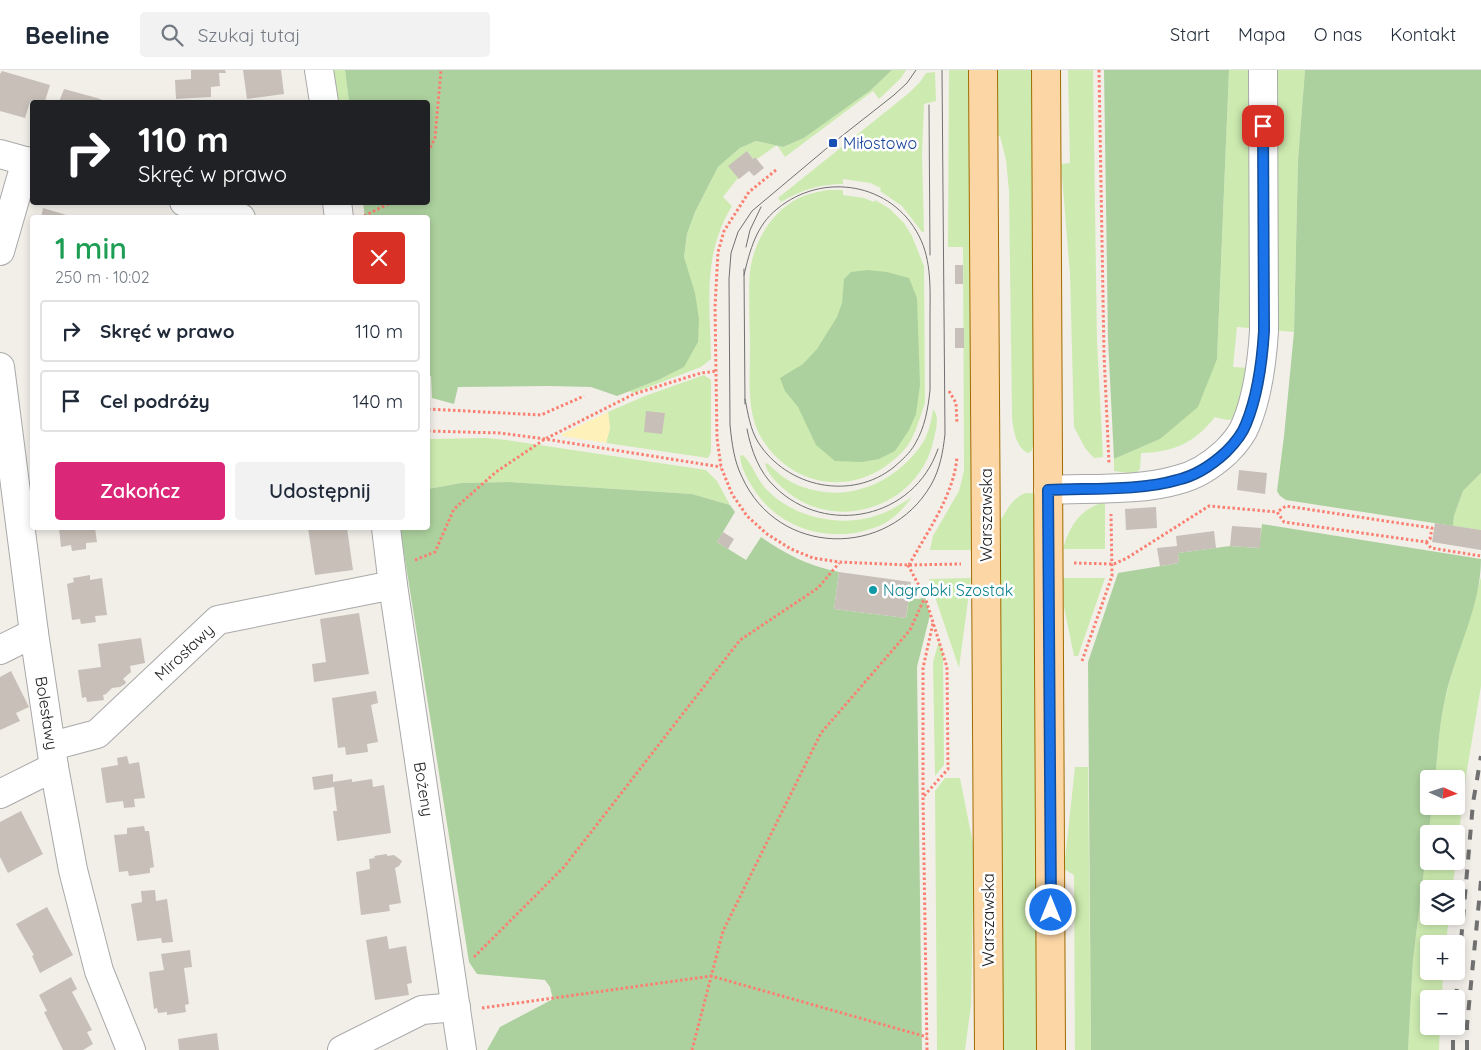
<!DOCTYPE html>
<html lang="pl">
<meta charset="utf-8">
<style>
:root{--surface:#fff;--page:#f2f2f3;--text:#1f2937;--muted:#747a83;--line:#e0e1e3;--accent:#db2777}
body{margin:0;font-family:Quicksand,sans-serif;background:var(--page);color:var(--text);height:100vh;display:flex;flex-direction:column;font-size:19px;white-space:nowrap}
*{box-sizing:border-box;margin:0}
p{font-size:16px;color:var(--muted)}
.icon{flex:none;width:28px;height:28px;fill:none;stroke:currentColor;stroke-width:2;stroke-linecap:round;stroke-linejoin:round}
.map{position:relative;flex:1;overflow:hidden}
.side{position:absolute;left:30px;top:145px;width:400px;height:315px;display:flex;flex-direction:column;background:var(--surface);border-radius:5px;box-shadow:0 2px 8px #0003}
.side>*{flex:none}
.top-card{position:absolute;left:30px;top:30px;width:400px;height:105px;border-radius:5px;box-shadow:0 2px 8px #0003;background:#202124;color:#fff;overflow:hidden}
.needle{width:32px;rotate:93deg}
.fabs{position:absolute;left:1420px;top:700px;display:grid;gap:10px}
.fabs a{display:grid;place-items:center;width:45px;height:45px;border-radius:5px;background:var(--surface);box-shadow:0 2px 8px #0003;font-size:25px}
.pin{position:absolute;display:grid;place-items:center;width:42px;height:42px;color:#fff;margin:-21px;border-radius:10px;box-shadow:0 2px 8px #0006}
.me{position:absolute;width:55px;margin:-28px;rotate:0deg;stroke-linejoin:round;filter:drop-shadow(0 0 4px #0008)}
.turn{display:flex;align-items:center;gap:18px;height:105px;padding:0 25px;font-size:22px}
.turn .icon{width:65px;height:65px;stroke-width:2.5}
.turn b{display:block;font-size:35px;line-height:42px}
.round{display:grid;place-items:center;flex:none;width:52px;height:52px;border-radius:5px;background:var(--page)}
.overview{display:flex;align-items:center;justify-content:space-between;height:85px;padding:0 25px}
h1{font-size:30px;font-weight:600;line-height:38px;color:#1e9e55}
.primary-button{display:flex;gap:10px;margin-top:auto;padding:10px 25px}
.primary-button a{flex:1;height:58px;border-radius:5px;background:var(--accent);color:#fff;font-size:20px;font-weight:600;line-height:58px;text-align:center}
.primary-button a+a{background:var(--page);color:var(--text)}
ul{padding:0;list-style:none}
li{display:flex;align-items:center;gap:15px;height:62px;margin:0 10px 8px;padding:0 15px;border:2px solid var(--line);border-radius:5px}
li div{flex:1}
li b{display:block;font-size:19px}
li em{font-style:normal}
header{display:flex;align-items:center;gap:30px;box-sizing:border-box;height:70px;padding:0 25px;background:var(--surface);border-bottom:1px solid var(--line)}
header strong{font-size:24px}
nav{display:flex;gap:28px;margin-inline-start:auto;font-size:18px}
.search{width:350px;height:45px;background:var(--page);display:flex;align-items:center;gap:12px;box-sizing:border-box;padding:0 18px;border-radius:5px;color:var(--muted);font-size:19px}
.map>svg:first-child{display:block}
</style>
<header>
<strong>Beeline</strong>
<div class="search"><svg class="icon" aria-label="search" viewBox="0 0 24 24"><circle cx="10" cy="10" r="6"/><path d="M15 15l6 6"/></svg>Szukaj tutaj</div>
<nav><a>Start</a><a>Mapa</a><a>O nas</a><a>Kontakt</a></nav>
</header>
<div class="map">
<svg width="1481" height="980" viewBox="0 0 1481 980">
<rect width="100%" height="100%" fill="#f2efe9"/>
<g fill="#cdebb0">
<path d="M333,0H345L349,32H338Z"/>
<path d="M892,0H906L901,8L879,29L873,21L785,87L777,75L757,89L755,87L753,89L747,81L729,96L739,109H737L723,127L732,136C702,185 710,234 711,289L701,297L633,323L629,321L658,310L688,205L684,187L687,164L695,142L718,97L740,78L756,71L783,77L804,68L871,20Z"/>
<path d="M949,0H969L971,480H930L933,466L959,421L964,401L963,177H948Z"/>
<path d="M997,0H1032L1034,373L1031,382L1028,383C1016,378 1013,359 1012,347L1009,121L1006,90L1000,66L997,65Z"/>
<path d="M1068,0H1093L1097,271L1103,387L1094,388L1085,378L1074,357L1070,204L1061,94L1070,93Z"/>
<path d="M1229,0H1305L1298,90L1294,262L1237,257L1233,297L1250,298L1235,349L1227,350L1215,347C1194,373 1175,382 1141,383L1140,399L1135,404L1114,401V389L1160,369L1217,289Z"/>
<path d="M935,2L936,31L924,34L922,84L924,162H922L902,136L880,121L881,118L870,113L843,109V114C820,114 801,120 781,132L778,128L909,23L920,12L926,3Z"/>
<path d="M828,120H843V125L864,128L874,132L875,130L890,139L904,153L912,166L924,196L925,333C920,347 916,363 908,375C902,384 891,392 883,398C840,426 788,411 762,369C746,343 750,309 750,280C750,254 748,226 750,201C753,176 768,148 789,134C799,126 815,122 828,120Z"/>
<path d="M704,305L711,310V382L708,388L606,373L610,358L608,342L645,326Z"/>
<path d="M933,339C940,347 936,359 934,368C921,436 837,465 785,420C776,412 767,404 765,393L768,394C778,403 789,413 803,417C850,434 900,411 925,369C929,360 932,349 933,339Z"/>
<path d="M486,368L507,370L706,400L717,411L730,435L692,424L509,412L461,413L428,419V369Z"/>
<path d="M743,385C753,395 757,410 767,420C794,448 842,458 878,445C891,441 901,434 912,427C904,438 894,449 881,455C836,475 782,462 755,421C748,410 741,399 740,386Z"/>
<path d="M1481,403V460L1453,456L1454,446L1463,421Z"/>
<path d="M1026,423H1034L1037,980H1003L1000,451C1007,440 1013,427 1026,423Z"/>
<path d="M1105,432V479H1063C1069,456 1081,438 1105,432Z"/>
<path d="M1481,507V616L1466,706L1456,786V764H1429V791H1456L1452,819H1429V846H1449L1446,874H1429V901H1443L1442,929H1429V956H1440L1439,980H1408L1413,890L1432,736H1456V709H1435C1438,682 1439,654 1445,629C1455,587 1471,548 1481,507Z"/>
<path d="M971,508L959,598L929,509Z"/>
<path d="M1063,508H1105L1078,586H1074L1064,537Z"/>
<path d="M939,571L943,583L944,695L935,706L933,592Z"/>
<path d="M1075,697H1088L1091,980H1075L1074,805L1064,799Z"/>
<path d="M945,708H960L974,779L971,935L965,980H937L935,721Z"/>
</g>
<g fill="#add19e">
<path d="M345,0H892L871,20L804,68L783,77L756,71L740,78L718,97L695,142L687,164L684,187L695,223L699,249L698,272L684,297L658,310L617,326L591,317L547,316L458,317L454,334L432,328L431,306L428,305V148L365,147L363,133L428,132V32H349Z"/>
<path d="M1104,0H1229L1217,289L1198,337L1160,369L1114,389L1108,270Z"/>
<path d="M1305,0H1481V403L1463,421L1454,446L1453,456L1286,430L1280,426L1277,421L1284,366L1294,262L1298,90Z"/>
<path d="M868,200L887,202L909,208L917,228L920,315L916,344L909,360L895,381L879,389L862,392L835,391L816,375L798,337L785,321L780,308L803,294L817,279L837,247L842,233L844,209L851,202Z"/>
<path d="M509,412L692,424L730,435L735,442L717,472L746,490L761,467C785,484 809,496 839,502L834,539L906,548L909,528L919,529L925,527L930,545L917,597L922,980H487L500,957L553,929L550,917L545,910L477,904L469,892L400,458H428V419L461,413Z"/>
<path d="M1262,454L1481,489C1481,537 1455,582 1445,629C1439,655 1438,683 1435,709H1429V736H1432L1413,890L1408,980H1091L1088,592L1118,503L1179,493L1178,483L1230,476L1259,478Z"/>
</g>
<path fill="#fff1ba" d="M608,342L610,358L606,373L562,366V364Z"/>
<g fill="#c7bfb8">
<path d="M191,0H225L226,3H219L220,16L211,17V27L176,29L175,10L191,9Z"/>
<path d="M243,0H281L284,24L247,29Z"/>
<path d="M2,1L50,15L45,31L49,32H30L25,48L0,41V4Z"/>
<path d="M64,19L97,28L108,32H59Z"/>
<path d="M747,81L753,89L755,87L764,98L754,106L749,101L739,109L728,96Z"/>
<path d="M43,138L73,147V148H41Z"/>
<rect x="955" y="195" width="8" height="19"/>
<rect x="955" y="258" width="9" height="20"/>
<path d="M646,341L665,343L662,364L644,362Z"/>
<path d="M1239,400L1267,403L1265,424L1237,420Z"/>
<path d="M1156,437L1157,458L1126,460L1125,439Z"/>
<path d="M1435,453L1481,460V480L1432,472Z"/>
<path d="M1232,456L1261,458L1260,478L1230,476Z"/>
<path d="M59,458H95L97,472L86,473V479L72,481L71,475L61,477Z"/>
<path d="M308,458H347L353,500L315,505Z"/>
<path d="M1214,461L1216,478L1178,483L1179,493L1160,496L1157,478L1177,476L1176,466Z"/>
<path d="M723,462L734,469L728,479L717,472Z"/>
<path d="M839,502L911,512L906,548L834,539Z"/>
<path d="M90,505V510L102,508L107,545L95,546L96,552L81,554L80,549L72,550L67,514L74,512L73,508Z"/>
<path d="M359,543L369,604L314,612L312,594L326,592L320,549Z"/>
<path d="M141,568L145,593L130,596L131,602L123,609L126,612L125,614L120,617L112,618L106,624L103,625L104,630L87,632L86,627L82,628L78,600L101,597L98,574Z"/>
<path d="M11,601L29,637L16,643L20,651L0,660V607Z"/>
<path d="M376,621L378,633L371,635L378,672L367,674L368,682L346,685L345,677L338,678L332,628Z"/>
<path d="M127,686L129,694L139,692L145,728L134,729L135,737L124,738L123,731L106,733L101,698L118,695L117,688Z"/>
<path d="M333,704V712L352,709V712L372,709L373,717L384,715L391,763L337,771L333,741H337L334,717L314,720L312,707Z"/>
<path d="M21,741L43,784L8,803L0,787V752Z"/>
<path d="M144,756L145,761H149L154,797L150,798V803L129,806L128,801L119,802L114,765L127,764V758Z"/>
<path d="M387,784V786L394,785L402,791L399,796L395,798L401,833L389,835L390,841L361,845L356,802L370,799L369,789L375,788L374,786Z"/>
<path d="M155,820L156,831L167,829L173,872L162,873L161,868L137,871L131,834L142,832L141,821Z"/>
<path d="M47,837L73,885L40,903L32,886L34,885L16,854Z"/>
<path d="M387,866L389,879L406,876L412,913L407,914L409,925L375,930L366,870Z"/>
<path d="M190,880L192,897L184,898L189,934L185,935L186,942L167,945V942L158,943L157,938L154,939L149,902L164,900L161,884Z"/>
<path d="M71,907L77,919L72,922L92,960L87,962L93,974L83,980H63L44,942L47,941L39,925Z"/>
<path d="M217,963L219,980H179L178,969Z"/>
</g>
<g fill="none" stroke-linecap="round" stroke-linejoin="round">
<g stroke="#a9a9a9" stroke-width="30">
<g id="minor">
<path d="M319,0L324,32"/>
<path d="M0,84L32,93"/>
<path d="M184,132L241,148"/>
<path d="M337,132L339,148"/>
<path d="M0,181L26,91"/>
<path d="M0,297L34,563L54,697L73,800L99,901L131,980"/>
<path d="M1048,420C1088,418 1140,421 1177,410C1195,406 1213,394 1226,382C1234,374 1242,365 1246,354C1258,325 1262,293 1264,261L1263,0"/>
<path d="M386,458L393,515L462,980"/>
<path d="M0,580L34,563"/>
<path d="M52,676L97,664L218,550L393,515"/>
<path d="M0,724L54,697"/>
<path d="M342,980L422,940L456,937"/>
</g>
</g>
<g stroke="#a06b00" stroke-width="30">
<g id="major">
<path d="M983,0L989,980"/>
<path d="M1046,0L1051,980"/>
</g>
</g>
<g stroke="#fa8072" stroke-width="3" stroke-dasharray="2.5 2.5" stroke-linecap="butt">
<path d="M1099,0L1104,284L1109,393"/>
<path d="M428,82L435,68L441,0"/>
<path d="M776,100L749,122L724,161L718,182L715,237L717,368L721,397L732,424L747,446L767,464L791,479L813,488L839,492L908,495L961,494"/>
<path d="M364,146L392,132"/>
<path d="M949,321L956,333L957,354"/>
<path d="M428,339L541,345L584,326"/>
<path d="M428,361L500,363L545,369L721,397"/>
<path d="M1426,472L1431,478L1481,486"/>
<path d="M415,490L435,482L454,439L496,402L545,369L634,324L701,303L717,301"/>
<path d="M1074,493L1114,494L1127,488L1209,436L1277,442L1284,452L1426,472L1430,469L1432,458L1286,436L1277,442"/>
<path d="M908,495L925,527L947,597L948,699L923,727"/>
<path d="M909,495C927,462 954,425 957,387"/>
<path d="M1082,591L1112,506L1111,444"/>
<path d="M474,887L564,797L740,570L818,518L839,493"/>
<path d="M482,938L711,906L927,967"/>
<path d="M692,980L723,861L821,663L910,560L925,527"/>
<path d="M927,980L923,727V598L933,553"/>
</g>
<use href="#minor" stroke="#fff" stroke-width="28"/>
<use href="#major" stroke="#fcd6a4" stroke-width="28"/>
<g stroke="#707070" stroke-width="1">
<path d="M916,0L907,13L894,25L833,73L752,141L738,162L731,183L729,209L730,355C732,374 734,391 742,407C778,487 888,489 931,415C940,399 943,382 945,364L942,0"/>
<path d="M929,35L930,185"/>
<path d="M746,177L750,160L761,137"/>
<path d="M744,199L745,334"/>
<path d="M744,205C750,180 756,156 777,139C823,101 892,113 919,166C932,191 930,220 930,248C930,272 930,296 930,320C928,339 925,357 915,374C910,383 902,390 894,397C852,431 787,418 758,372C750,359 748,343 745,329"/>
<path d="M747,359C751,380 759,402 775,417C826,467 914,449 938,379"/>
</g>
<g stroke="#707070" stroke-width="4" stroke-dasharray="10 10" stroke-linecap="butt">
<path d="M1456,929L1473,733L1481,686"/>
<path d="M1453,980V956"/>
<path d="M1467,980V955L1481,811"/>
</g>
</g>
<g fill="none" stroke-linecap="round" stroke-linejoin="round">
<g stroke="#114b97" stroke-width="12">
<path id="route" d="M1051,840L1048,420C1088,418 1140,421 1177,410C1195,406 1213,394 1226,382C1234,374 1242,365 1246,354C1258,325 1262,293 1264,261L1263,56"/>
</g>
<use href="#route" stroke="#1a73e8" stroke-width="9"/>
</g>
<rect fill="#1a4fb4" stroke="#fff" stroke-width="2" x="828" y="68" width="10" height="10" rx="2.5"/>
<circle fill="#0f9aa8" stroke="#fff" stroke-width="2" cx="873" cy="520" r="5"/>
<g text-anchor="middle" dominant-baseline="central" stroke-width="5" stroke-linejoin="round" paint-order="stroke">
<g font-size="16" fill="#164399" stroke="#fff" text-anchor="start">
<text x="843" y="73">Miłostowo</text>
</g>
<g font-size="16" fill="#222" stroke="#fff">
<text transform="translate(986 445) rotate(-90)">Warszawska</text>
<text transform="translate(184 582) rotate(-43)">Mirosławy</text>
<text transform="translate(47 643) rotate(81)">Bolesławy</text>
<text transform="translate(424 719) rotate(81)">Bożeny</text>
<text transform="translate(988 850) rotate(-90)">Warszawska</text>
</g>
<g font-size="16" fill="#0d838f" stroke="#fff" text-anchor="start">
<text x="883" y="520">Nagrobki Szostak</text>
</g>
</g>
</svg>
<div class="fabs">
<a><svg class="needle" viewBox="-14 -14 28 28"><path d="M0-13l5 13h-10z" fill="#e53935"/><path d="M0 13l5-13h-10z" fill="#747a83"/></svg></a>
<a><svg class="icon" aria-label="search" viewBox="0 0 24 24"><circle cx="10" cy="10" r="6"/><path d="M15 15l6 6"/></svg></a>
<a><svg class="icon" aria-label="layers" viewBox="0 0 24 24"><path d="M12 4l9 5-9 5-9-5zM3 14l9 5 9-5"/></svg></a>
<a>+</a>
<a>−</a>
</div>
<div class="pin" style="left:1263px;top:56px;background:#d93025"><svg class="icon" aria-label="arrive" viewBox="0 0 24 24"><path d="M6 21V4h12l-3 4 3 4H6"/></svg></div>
<svg class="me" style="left:1051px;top:840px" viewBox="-20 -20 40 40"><circle r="17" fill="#1a73e8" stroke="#fff" stroke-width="3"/><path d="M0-11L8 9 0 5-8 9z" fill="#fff"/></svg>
<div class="top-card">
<div class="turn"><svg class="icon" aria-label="right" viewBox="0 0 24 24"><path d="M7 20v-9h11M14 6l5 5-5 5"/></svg><div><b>110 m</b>Skręć w prawo</div></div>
</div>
<section class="side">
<div class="overview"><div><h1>1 min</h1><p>250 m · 10:02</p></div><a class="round" style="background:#d93025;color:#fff"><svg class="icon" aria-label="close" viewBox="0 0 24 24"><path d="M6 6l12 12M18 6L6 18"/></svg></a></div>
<ul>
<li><svg class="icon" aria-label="right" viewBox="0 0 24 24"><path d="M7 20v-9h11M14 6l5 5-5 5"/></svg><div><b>Skręć w prawo</b></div><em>110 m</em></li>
<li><svg class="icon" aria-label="arrive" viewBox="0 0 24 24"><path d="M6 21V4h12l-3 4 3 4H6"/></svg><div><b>Cel podróży</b></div><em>140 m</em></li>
</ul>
<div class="primary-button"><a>Zakończ</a><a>Udostępnij</a></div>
</section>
</div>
